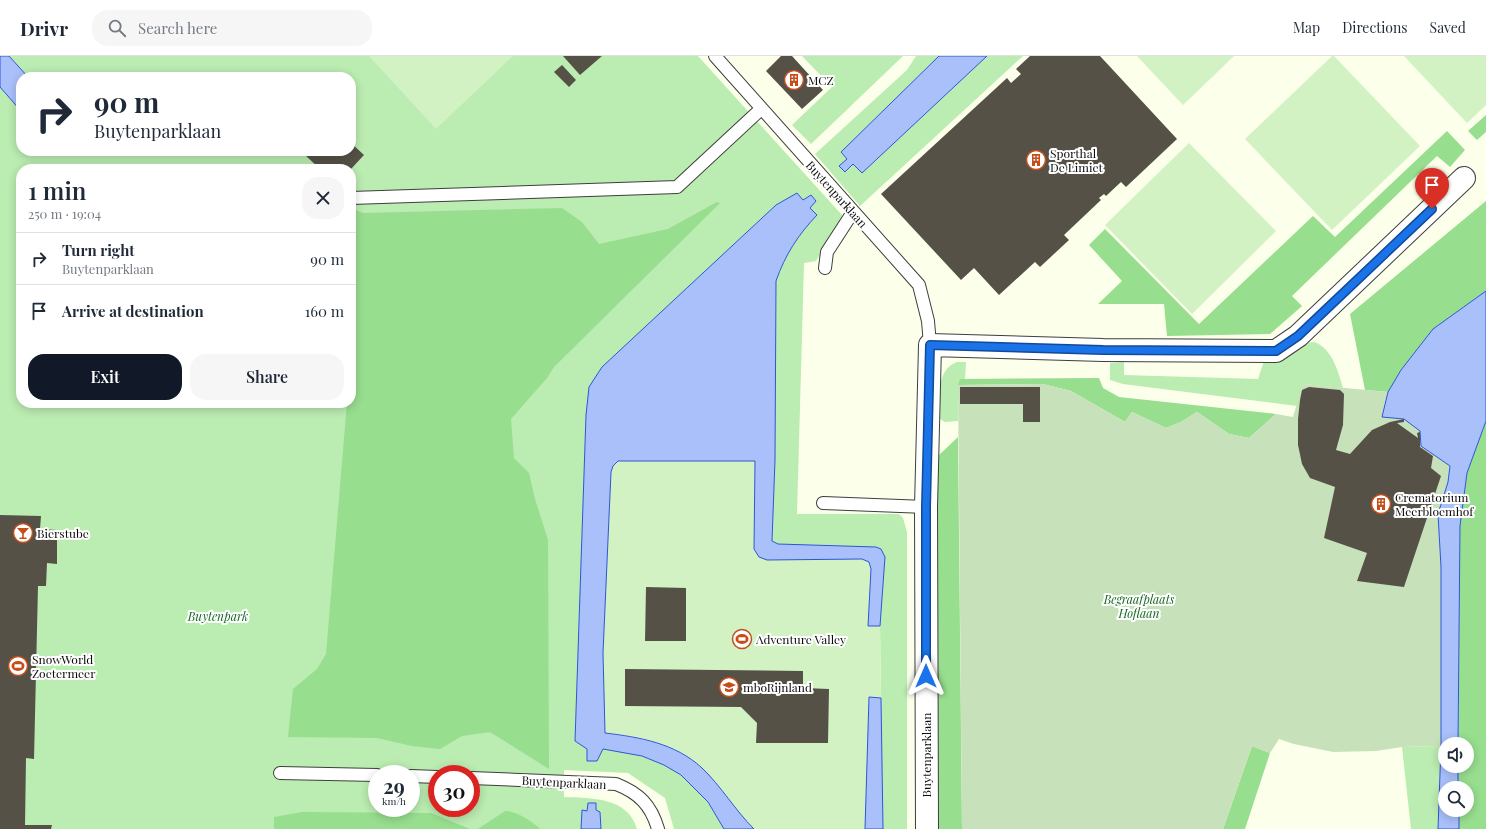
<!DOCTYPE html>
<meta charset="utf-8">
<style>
:root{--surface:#fff;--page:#f6f6f7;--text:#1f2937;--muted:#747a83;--line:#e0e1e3;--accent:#111827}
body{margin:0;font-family:"Playfair Display",serif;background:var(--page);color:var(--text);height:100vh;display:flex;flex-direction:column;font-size:15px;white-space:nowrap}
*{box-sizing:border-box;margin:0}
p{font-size:13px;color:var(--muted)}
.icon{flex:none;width:22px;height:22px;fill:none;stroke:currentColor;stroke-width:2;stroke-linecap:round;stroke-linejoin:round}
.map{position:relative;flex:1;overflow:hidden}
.sheet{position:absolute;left:16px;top:108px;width:340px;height:244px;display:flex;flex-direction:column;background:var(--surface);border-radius:16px;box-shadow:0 2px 10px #0003}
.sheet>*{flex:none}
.top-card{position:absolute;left:16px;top:16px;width:340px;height:84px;border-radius:16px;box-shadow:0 2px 10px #0003;background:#fff;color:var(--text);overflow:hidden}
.controls{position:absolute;left:1438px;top:681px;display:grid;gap:8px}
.controls a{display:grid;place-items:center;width:36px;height:36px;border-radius:50%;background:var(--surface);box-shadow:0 2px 10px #0003;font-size:20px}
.speed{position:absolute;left:368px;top:709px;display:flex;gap:8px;font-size:20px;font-weight:700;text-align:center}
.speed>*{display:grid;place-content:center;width:52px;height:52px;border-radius:50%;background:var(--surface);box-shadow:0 2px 10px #0003;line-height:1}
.speed small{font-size:10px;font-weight:400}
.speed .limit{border:6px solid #d22;background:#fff;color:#111}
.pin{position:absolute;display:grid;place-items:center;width:34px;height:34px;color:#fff;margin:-41px -17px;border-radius:50% 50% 50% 0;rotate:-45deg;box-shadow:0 0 4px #0007}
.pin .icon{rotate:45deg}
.me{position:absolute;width:44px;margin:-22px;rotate:0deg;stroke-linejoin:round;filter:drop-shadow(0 0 3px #0008)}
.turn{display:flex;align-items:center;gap:14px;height:84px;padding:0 12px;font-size:18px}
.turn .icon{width:52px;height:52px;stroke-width:2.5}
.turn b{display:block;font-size:28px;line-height:34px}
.round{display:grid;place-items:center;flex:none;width:42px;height:42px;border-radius:16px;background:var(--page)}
.overview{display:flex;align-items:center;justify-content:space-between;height:68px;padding:0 12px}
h1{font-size:24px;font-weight:600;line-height:30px}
.primary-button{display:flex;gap:8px;margin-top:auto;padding:8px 12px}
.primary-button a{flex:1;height:46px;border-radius:16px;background:var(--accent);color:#fff;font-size:16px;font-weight:600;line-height:46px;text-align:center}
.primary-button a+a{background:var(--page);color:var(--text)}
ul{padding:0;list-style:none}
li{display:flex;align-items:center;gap:12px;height:52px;padding:0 12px;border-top:1px solid var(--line)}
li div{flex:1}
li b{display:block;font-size:15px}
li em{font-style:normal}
header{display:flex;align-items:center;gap:24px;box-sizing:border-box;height:56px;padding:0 20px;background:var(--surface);border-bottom:1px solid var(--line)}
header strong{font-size:19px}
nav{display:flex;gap:22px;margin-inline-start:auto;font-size:14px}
.search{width:280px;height:36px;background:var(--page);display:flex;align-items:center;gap:10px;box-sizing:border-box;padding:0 14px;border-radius:16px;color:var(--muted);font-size:15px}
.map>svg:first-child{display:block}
</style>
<header>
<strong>Drivr</strong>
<div class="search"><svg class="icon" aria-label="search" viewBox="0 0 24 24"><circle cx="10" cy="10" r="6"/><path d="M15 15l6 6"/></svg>Search here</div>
<nav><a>Map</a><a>Directions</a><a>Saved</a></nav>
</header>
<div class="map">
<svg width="1486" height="773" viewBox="0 0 1486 773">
<rect width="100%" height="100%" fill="#fcffea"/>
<g fill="#bbecb1" fill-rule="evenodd">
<path d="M9,0H698L842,159L841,164L816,205L804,207L797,458H899L903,462L907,476V773H883L880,570L885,501L777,488L772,485L775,404L776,225C785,199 798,179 817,159L810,152L816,145L811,139L803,144L797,138L776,149L589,331L586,359L575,685C597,691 619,694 641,700C667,706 693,725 708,747C714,755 719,764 724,773H674L665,742L628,717L564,714V741C591,742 628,741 637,773H0V31L21,55V95H351V21H28ZM21,113H351V152H353L351,154V347H21ZM377,718H411V752H377ZM437,718H471V752H437Z"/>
<path d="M802,0H903L811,88L792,69L832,31Z"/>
<path d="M916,0H939L841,96L847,103L846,116L853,108L862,117L986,0H1023L860,150L815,98L907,14Z"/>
<path d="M1314,286C1332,292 1338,315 1343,332L1303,328L1297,350L1123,328L1110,324V307L1124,306V319L1258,323L1264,305L1305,287Z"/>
<path d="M957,306H966L965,323H961L958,329V365L945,366L940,363C940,344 935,314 957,306Z"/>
<path d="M1441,690L1438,773H1411L1402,691Z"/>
</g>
<g fill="#97de8f">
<path d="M1486,59V76L1477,84L1468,75Z"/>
<path d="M1447,75L1465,94L1450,111L1437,100L1292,240L1302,250L1270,278L1167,280L1164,248H1098L1122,225L1089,189L1105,173L1199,268L1313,160L1335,181Z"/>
<path d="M1486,145V235L1433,273L1401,314L1388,336L1365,334L1350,258Z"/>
<path d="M717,146L720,147L554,311L547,322L511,363L514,402L529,417L535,443L548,484L549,713L490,676L462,680L440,693L412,690L377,682L288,681L293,633L317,613L326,598L347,347H351V152L363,157L562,152L582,166L599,188L668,173Z"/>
<path d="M1099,322L1103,332L1119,341L1276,358L1249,382L1229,378L1197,356L1181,366L1166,372L1132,356L1125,366L1071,335L1043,328L958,329L960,323Z"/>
<path d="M1486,365V773H1459V754H1467V732H1458V710H1467V688H1458L1460,470L1467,417Z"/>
<path d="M958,381L962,773H936L937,401Z"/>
<path d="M1252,690L1270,697L1245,773H1223Z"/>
<path d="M505,755C518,756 531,765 540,773H478Z"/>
<path d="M302,756L431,757L470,773H274V761Z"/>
</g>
<path fill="#c7e2ba" d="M1043,328L1071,335L1125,366L1132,356L1166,372L1181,366L1197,356L1229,378L1249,382L1276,358L1293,361L1303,328L1388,336L1382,360L1404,363L1420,375L1421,390L1450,410L1448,426L1438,458L1441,511V690L1402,691L1376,695L1333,696L1294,688L1279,683L1270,697L1252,690L1223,773H962L958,329Z"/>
<g fill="#d2f2c3">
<path d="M369,0H513L436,73Z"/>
<path d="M1137,0H1234L1183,49Z"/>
<path d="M1332,0H1334L1420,90L1332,174L1245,83Z"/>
<path d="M1404,0H1486V49L1467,67Z"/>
<path d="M1189,87L1276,175L1192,258L1105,169Z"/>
<path d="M618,405H755L754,493L862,503L869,506L871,513L868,569L880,570L881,642L869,641L865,773H754C735,754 721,730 702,712C676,688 639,679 605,677L603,597L611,416L613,410Z"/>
</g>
<g fill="#aac0fb" stroke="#2c56d7">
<path d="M0,0H9L28,21H21V55L0,31Z"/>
<path d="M939,0H987L862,117L853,108L845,116L839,110L847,103L841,96Z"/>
<path d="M797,137L803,144L811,139L816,145L810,152L817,159C798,179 785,199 776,225L775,404L772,485L778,488L876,491L881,493L885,501L880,570H868L871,513L869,506L862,503L767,504L759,501L754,493L755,405H618L613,410L611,416L603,597L605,677C639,681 675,687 702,712C721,730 735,754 754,773H724L708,746L681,719L664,709L642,700L603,693L597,705H587V693L575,685L586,359L589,331L602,311L776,149Z"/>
<path d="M1486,235V365L1467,417L1460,470L1458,688H1445V710H1458V732H1445V754H1459V773H1438L1441,690V511L1438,458L1448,426L1450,410L1421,390L1420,375L1404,363L1382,361L1388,336L1401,314L1433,273Z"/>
<path d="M869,641L881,642L883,773H865Z"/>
<path d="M588,747H596V754L600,756L601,773H581L582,754L587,755Z"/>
</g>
<g fill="#555147">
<path d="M563,0H602L580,19Z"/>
<path d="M781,0H792L823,34L802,53L766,15Z"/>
<path d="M1030,0H1100L1177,83L1126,131L1121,126L1106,140L1104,138L1099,142L1101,144L1064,179L1069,184L1040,211L1035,206L999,239L974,212L961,224L881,138L1007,22L1011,27L1021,18L1016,13Z"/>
<path d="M562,9L576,24L569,31L554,16Z"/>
<path d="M351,87L364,99L351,113H320L305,99L309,95H351Z"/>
<path d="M960,331H1040V366H1023V348H960Z"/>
<path d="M1309,331L1340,334L1344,338L1343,369L1336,394L1350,398L1372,374L1390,366L1404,363V366L1397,367L1418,382L1417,377L1420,376V391L1433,400L1431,412L1441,420L1404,531L1357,525L1367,497L1324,482L1335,431L1310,422L1302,408L1298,389V363L1300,344L1302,334Z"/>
<path d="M0,459L41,460L40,473L57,474V508L47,507L46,530H38L34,703L26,702L25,769H52L51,773H0Z"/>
<path d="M646,531L686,532V585H645Z"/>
<path d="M625,613L803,615V631L804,632L829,633L828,687H756L757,667L741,651L625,650Z"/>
</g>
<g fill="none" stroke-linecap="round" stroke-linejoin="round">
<g stroke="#3e3e3e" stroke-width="14">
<g id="service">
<path d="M715,0L919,229L928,265L930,289"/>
<path d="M351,142L677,131L761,53"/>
<path d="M825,212L827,196L853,156"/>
<path d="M823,447L926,451"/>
<path d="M280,717L377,719"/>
<path d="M411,720L437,721"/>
<path d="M471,722L616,728C639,737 651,749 658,773"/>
</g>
</g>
<g stroke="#3e3e3e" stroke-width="24">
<path id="minor" d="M927,773L926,451L930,289L1103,294L1276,295L1298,280L1464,122"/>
</g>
<use href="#service" stroke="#fff" stroke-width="12"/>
<use href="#minor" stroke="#fff" stroke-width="22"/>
</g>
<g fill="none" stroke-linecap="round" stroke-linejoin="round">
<g stroke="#114b97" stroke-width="10">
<path id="route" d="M926,620V451L930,289L1103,294L1276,295L1298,280L1432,153"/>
</g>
<use href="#route" stroke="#1a73e8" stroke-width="7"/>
</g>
<defs>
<g id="building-ring" transform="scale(1)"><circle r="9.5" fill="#fff" stroke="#c54e1a" stroke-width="1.5"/><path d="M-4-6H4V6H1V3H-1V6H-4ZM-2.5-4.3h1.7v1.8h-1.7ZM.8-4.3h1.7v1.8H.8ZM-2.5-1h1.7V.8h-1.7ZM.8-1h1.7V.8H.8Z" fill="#c54e1a"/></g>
<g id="bar-ring" transform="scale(1)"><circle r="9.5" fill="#fff" stroke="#c54e1a" stroke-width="1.5"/><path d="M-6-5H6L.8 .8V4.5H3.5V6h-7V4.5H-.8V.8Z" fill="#c54e1a"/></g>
<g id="stadium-ring" transform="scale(1)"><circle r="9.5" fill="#fff" stroke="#c54e1a" stroke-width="1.5"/><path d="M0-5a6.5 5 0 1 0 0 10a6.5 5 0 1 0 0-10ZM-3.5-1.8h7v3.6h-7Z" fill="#c54e1a"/></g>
<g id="university-ring" transform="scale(1)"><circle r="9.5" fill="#fff" stroke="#c54e1a" stroke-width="1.5"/><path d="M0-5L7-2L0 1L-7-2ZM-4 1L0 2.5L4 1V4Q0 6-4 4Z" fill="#c54e1a"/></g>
</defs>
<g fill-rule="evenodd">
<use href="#building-ring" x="794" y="24"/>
<use href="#building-ring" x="1036" y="104"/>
<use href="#building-ring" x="1381" y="448"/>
<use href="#bar-ring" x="23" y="477"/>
<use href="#stadium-ring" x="742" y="583"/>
<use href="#stadium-ring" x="18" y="610"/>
<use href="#university-ring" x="729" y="631"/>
</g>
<g text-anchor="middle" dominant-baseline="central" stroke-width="4" stroke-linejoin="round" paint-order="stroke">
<g font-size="12" fill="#0b0b0b" stroke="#fff" text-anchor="start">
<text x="808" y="24">MCZ</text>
<text x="1050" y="97">Sporthal<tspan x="1050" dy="14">De Limiet</tspan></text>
<text x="1395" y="441">Crematorium<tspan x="1395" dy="14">Meerbloemhof</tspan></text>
<text x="37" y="477">Bierstube</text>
<text x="756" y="583">Adventure Valley</text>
<text x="32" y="603">SnowWorld<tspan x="32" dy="14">Zoetermeer</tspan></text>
<text x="743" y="631">mboRijnland</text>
</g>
<g font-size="12" fill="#0b0b0b" stroke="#fff">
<text transform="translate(837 138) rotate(48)">Buytenparklaan</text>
<text transform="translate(926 699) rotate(-90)">Buytenparklaan</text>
<text transform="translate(564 726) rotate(3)">Buytenparklaan</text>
</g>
<g font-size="12" font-style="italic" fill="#186723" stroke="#fff">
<text x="1139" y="543">Begraafplaats<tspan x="1139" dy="14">Hoflaan</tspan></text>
<text x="218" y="560">Buytenpark</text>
</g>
</g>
</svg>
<div class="controls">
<a><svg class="icon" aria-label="sound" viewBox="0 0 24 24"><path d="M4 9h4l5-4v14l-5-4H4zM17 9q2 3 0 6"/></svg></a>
<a><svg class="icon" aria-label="search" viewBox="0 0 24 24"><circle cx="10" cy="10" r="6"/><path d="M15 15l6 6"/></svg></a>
</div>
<div class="speed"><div>29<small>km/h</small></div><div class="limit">30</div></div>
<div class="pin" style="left:1432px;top:153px;background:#d93025"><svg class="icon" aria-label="arrive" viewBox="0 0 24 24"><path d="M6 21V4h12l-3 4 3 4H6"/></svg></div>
<svg class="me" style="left:926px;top:620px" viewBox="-20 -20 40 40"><path d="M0-17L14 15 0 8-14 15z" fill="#1a73e8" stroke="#fff" stroke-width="4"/></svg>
<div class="top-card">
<div class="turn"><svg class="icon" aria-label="right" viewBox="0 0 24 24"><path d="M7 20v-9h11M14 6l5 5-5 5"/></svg><div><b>90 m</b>Buytenparklaan</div></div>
</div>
<section class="sheet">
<div class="overview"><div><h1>1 min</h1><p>250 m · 19:04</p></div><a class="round"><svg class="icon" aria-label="close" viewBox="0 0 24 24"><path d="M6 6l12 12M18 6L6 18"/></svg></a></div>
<ul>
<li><svg class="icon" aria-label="right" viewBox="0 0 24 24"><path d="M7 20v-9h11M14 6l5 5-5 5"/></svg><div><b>Turn right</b><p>Buytenparklaan</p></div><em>90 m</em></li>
<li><svg class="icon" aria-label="arrive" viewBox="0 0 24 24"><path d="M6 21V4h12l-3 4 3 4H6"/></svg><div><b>Arrive at destination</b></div><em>160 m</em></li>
</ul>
<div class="primary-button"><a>Exit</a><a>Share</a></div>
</section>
</div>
